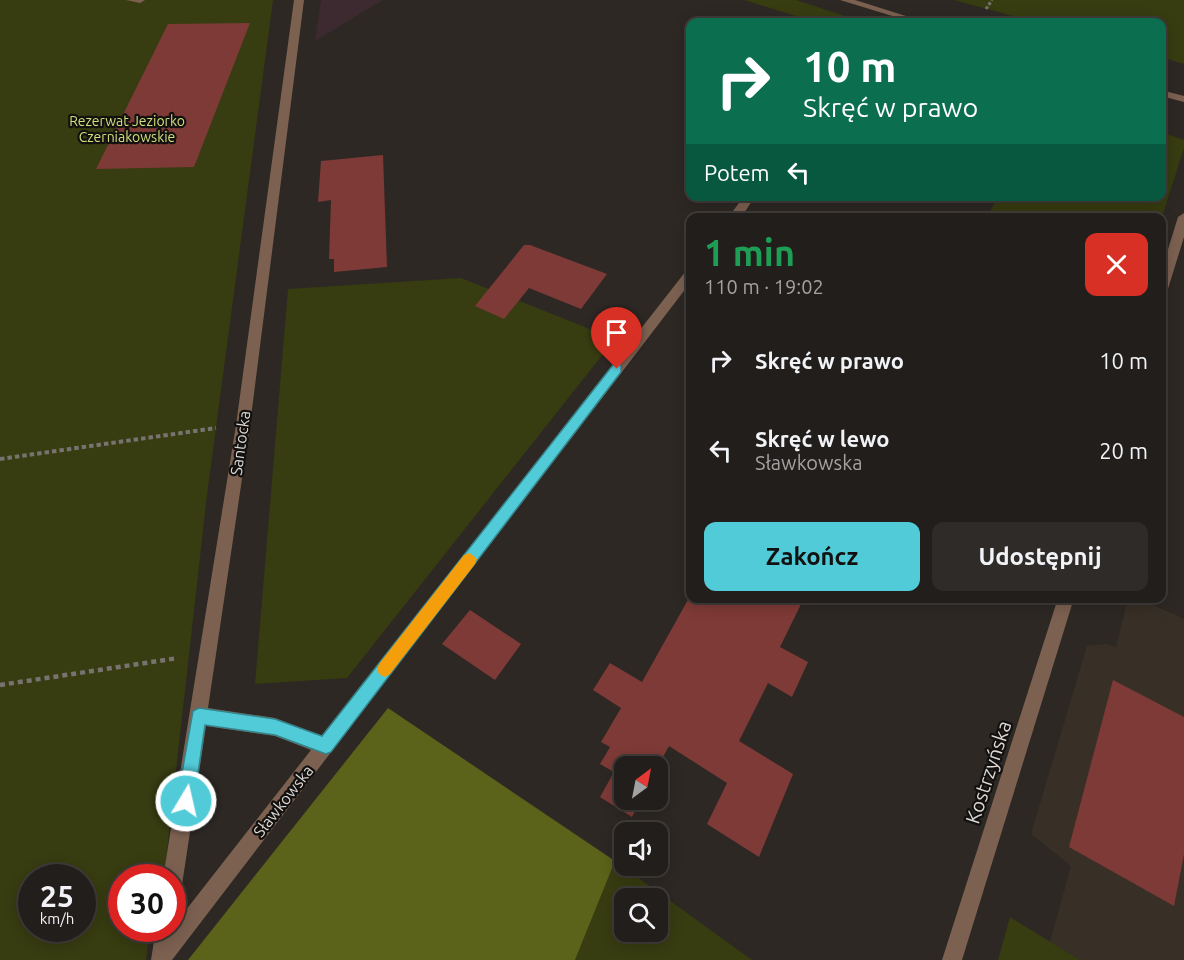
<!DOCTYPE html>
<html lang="pl">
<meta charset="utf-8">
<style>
:root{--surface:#221e1b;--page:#2e2b28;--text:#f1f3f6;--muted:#a2a2a3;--line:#3f3c3a;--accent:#52cbd8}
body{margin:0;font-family:Ubuntu,sans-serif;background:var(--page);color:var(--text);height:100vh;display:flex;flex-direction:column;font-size:22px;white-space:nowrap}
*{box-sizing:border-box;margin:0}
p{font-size:20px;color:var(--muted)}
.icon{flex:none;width:33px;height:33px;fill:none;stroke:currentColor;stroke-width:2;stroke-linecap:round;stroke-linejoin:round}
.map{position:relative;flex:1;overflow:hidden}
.side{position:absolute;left:686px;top:213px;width:480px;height:390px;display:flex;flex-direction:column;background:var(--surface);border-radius:12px;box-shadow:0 3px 15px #0003,0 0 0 2px var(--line)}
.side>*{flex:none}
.top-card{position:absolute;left:686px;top:18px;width:480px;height:183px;border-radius:12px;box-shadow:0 3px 15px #0003,0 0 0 2px var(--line);background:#0b6e4f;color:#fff;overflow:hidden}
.needle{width:39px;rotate:32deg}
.fabs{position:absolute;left:614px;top:756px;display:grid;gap:12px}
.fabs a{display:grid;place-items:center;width:54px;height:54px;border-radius:12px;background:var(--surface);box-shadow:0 3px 15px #0003,0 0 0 2px var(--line);font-size:30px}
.speed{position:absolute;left:18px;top:864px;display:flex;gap:12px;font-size:30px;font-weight:700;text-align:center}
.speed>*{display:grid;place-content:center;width:78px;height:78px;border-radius:50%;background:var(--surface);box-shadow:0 3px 15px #0003,0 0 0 2px var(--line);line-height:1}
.speed small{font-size:15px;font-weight:400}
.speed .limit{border:9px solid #d22;background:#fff;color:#111}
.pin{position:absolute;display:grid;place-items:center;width:51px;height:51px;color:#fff;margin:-62px -26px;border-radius:50% 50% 50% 0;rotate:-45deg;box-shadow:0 0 6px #0007}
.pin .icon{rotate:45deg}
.me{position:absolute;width:66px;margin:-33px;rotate:9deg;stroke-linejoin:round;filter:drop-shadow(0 0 4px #0008)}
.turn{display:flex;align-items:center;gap:21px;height:126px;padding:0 18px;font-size:27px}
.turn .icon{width:78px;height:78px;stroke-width:2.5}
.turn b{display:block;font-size:42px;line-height:51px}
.then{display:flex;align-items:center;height:57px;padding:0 18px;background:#0003;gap:12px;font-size:22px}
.round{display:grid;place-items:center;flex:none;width:63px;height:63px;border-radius:12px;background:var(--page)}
.head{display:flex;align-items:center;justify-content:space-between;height:102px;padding:0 18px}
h1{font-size:36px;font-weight:600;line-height:45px;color:#1e9e55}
.action{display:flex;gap:12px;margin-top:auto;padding:12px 18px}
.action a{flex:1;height:69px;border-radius:12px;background:var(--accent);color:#111;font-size:24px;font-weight:600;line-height:69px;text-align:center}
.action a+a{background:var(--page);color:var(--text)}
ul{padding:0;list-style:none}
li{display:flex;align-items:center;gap:18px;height:90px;padding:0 18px}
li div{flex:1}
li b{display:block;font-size:22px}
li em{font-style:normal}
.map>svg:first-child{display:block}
</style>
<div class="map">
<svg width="1184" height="960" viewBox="0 0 1184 960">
<rect width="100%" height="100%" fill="#2d2824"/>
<path fill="#382f26" d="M1128,599H1140L1184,619V960H1080L1050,942L1071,866L1031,834L1087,646L1107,644L1116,647Z"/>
<path fill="#3d2a31" d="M321,0H383L315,41Z"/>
<g fill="#373c11" fill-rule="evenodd">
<path d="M0,0H273L207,495L164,877L122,878V928L150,929L146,960H0ZM32,878H82V928H32Z"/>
<path d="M744,0H796L863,22H815Z"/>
<path d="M954,0H1184V64L1161,57V22H1035Z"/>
<path d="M1161,132L1184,140V148L1161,220V218L987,217L998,197L1161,196Z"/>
<path d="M461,278L615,339L347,678L255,684L288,289Z"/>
<path d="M615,861L752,960H575ZM624,898H657V932H624Z"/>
<path d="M1010,917L1080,960H998Z"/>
</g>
<path fill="#5b621a" d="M388,708L615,861L575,960H188Z"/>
<g fill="#7e3a36">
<path d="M250,23L194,167L96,169L168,24Z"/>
<path d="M383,155L387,267L334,272V259H329L331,200L318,202L321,161Z"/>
<path d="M524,245H530L607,274L581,309L529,288L504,319L475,306Z"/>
<path d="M689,598H804L780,647L808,662L792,697L768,683L739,741L793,774L759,857L707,824L727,783L669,746L657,768L624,766V800H641L632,817L600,797L614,772L600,764L610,747L601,742L621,708L593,690L610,663L642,682Z"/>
<path d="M470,610L521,644L495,680L442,644Z"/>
<path d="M1113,680L1184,717V854L1174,906L1069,847Z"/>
</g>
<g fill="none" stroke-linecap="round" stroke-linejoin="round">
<path stroke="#777370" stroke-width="3" stroke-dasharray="3 2" stroke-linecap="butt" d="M986,9L992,0"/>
<path stroke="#777370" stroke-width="4" stroke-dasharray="4.5 3" stroke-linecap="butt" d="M0,459L216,428"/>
<path stroke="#777370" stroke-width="4.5" stroke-dasharray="5 4" stroke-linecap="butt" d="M0,685L178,658"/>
<g fill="#7c6151" fill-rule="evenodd">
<path d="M126,0H145L140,3Z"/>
<path d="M294,0H304L250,425L208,708L275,718L322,736L686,271L690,270V283L172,960H151L156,928H172V920L175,924L311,750L275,736L206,726L182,885L179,892L172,895V878H163L236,425Z"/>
<path d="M840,0H855L925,22H912Z"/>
<path d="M1161,90L1184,96V102L1161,96Z"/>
<path d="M744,196H755L741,218H728Z"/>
<path d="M1184,213V237L1167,292L1161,297V272L1178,217Z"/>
<path d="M1058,598H1074L962,960H942Z"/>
</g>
</g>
<path fill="#52cbd8" stroke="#35848c" stroke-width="1.5" d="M617,364L621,365V372L331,752L326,754L275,735L205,725L194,801L192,807L186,809L179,807L177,801L193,711L199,708L275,719L322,736L613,365Z"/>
<path fill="#f59e0b" d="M470,553L477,559L475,564L390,674L385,677L379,674L377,669L379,664L464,555Z"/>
<g text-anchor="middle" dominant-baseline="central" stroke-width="4.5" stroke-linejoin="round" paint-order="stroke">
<g font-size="14" fill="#d2df7c" stroke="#13110f">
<text x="127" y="121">Rezerwat Jeziorko<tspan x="127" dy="16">Czerniakowskie</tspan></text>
</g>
<g font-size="16" fill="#dcd9d6" stroke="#13110f">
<text transform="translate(240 443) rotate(-82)">Santocka</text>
<text transform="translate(283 801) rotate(-52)">Sławkowska</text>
</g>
<g font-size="20" fill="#dcd9d6" stroke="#13110f">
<text transform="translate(988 772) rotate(-72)">Kostrzyńska</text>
</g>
</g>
</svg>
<div class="fabs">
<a><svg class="needle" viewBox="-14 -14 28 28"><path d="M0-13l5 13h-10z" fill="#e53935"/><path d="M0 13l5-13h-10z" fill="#a2a2a3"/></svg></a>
<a><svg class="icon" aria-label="sound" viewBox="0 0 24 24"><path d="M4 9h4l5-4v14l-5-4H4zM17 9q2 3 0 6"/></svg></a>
<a><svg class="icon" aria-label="search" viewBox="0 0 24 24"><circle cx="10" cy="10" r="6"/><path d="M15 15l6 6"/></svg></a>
</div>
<div class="speed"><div>25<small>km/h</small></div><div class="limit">30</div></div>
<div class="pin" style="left:617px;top:369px;background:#d93025"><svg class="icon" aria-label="arrive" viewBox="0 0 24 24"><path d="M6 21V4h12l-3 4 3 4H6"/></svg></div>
<svg class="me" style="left:186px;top:801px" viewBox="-20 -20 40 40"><circle r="17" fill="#52cbd8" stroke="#fff" stroke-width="3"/><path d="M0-11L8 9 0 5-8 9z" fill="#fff"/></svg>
<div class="top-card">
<div class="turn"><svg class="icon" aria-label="right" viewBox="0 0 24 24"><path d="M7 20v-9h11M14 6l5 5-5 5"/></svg><div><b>10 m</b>Skręć w prawo</div></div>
<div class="then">Potem<svg class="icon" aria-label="left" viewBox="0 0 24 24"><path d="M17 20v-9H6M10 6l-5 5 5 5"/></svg></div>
</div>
<section class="side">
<div class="head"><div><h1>1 min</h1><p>110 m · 19:02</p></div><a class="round" style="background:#d93025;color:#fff"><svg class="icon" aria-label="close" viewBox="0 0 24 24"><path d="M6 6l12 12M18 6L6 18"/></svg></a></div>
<ul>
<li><svg class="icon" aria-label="right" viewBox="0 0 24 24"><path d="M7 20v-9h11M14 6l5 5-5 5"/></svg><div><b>Skręć w prawo</b></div><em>10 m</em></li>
<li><svg class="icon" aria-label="left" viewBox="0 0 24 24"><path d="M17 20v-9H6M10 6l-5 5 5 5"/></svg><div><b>Skręć w lewo</b><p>Sławkowska</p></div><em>20 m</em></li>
</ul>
<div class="action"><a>Zakończ</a><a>Udostępnij</a></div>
</section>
</div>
